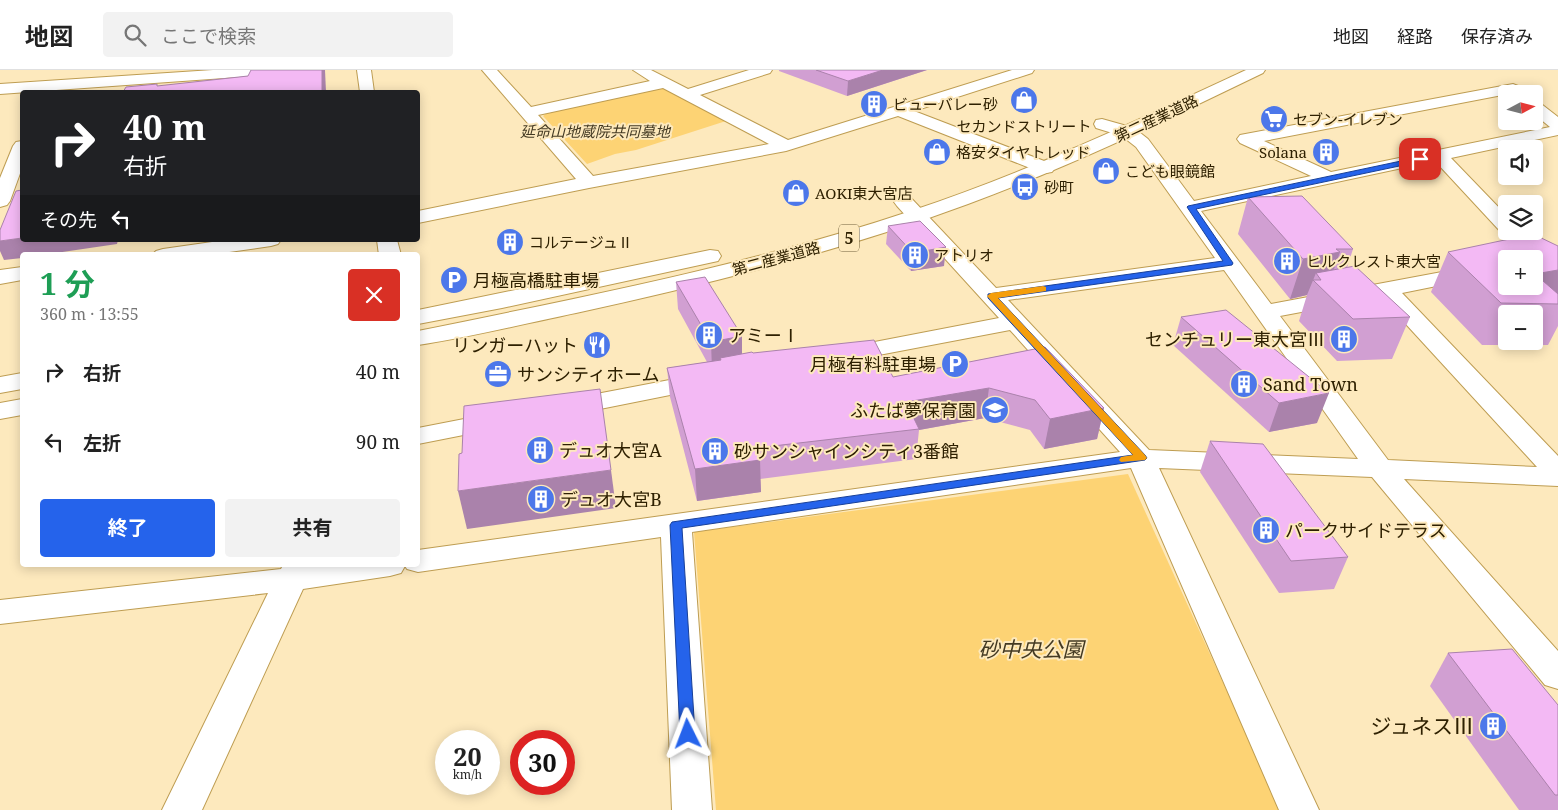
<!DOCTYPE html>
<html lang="ja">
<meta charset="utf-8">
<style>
:root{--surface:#fff;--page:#f2f2f2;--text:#222;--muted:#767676;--line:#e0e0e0;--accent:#2563eb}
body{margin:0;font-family:"Noto Serif","Noto Sans JP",serif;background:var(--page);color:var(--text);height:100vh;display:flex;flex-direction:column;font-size:19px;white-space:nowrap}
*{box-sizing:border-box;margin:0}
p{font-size:16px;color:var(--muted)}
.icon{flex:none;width:28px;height:28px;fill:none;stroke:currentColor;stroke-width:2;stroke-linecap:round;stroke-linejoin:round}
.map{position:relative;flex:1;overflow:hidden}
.side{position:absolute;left:20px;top:182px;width:400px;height:315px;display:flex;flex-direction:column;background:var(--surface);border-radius:5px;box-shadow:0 2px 12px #0003}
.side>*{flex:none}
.top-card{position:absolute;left:20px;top:20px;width:400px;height:152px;border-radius:5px;box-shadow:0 2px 12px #0003;background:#202124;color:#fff;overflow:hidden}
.needle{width:32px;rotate:83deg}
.tools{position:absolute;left:1498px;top:15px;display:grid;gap:10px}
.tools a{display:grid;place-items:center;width:45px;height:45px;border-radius:5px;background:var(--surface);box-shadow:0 2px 12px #0003;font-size:25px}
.speed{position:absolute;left:435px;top:660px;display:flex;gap:10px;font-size:25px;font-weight:700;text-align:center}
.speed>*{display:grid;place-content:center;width:65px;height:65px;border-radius:50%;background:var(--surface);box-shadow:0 2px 12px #0003;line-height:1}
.speed small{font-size:12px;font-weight:400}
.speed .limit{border:8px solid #d22;background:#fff;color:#111}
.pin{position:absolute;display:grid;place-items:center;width:42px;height:42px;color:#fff;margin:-21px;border-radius:10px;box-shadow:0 2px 8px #0006}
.me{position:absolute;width:55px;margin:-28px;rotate:357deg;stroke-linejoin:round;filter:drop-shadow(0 0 4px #0008)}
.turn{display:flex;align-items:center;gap:18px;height:105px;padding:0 20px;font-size:22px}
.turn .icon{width:65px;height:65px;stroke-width:2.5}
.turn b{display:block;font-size:35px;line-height:42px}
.then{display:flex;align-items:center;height:48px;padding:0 20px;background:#0003;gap:10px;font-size:19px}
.round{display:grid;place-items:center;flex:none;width:52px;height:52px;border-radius:5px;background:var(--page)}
.head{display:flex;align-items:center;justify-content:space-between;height:85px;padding:0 20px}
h1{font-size:30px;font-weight:700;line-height:38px;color:#1e9e55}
.button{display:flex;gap:10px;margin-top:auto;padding:10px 20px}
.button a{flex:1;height:58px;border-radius:5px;background:var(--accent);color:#fff;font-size:20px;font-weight:700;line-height:58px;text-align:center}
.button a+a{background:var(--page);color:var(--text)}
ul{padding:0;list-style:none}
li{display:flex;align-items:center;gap:15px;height:70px;padding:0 20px}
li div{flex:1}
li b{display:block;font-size:19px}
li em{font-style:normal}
header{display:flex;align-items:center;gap:30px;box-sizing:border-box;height:70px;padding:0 25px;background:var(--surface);border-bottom:1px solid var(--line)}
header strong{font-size:24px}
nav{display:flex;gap:28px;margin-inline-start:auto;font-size:18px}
.search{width:350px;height:45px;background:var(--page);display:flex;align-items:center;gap:12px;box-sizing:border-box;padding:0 18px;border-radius:5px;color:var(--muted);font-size:19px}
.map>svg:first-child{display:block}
</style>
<header>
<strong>地図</strong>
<div class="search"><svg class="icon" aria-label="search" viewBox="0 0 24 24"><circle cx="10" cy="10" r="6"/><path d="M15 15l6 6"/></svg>ここで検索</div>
<nav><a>地図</a><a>経路</a><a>保存済み</a></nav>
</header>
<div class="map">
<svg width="1558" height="740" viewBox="0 0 1558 740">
<rect width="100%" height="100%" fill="#fde9bd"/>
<g fill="#fdd374">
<path d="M657,18L666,19L726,51L636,80L615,84L587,94L543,46L547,43Z"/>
<path d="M1128,404L1281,740H716L694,462Z"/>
</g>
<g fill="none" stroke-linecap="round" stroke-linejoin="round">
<g stroke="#be9d52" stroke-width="2">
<g id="minor">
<path d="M213,0H286L284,3L279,4L0,24V14Z"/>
<path d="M357,0H371L374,22H360Z"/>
<path d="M482,0H497L531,37L650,11L633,0H651L688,19L749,0H772L770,3L700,25L788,70L1012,0H1034L1032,3L914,41L1052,94L1055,98L1052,102L1046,103L1040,102L898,46L786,81L589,118L418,153V141L576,109ZM663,18L769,74L593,106L538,45Z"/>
<path d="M1513,14L1518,16L1521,19L1518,22L1264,71L1331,102L1550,57L1534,44V31L1540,33L1558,47V65L1451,88L1506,145V161H1509L1499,160L1435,91L1201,141L1271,234L1506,190V202L1402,223L1558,386V416L1404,409L1558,581V619L1545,615L1372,407L1159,398L1319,740H1279L1131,398L692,462L712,740H672L661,467L418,502L407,499L405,496L401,503L390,506L303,519L202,740H162L268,523L0,554V530L281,499L283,495H418V480L1120,382L1010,260L842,292L833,290L830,285L833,280L999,248L897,136L894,132L897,128L904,126L911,128L996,218L1215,188L1136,77L1122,66L1096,58L1094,54L1096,50L1102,49L1134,58L1148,69L1194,131L1311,106L1240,73L1237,69L1240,65ZM1224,200L1358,389L1149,380L1008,230ZM1381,227L1537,397L1388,390L1280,246Z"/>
<path d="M22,71V98L10,131L7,135L0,137V108L13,76L16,72Z"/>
<path d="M226,170H281L278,174L271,176L208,185H152L156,181L163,179Z"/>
<path d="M377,170H397L401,185H379Z"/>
<path d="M22,197V210L0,214V200Z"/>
<path d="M706,303L715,306L719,311L715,316L565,346L556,344L552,338L556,332L565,330Z"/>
<path d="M500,342L509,344L513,350L509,356L418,374V358Z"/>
</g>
</g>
<g stroke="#be9d52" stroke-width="2">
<g id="major">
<path d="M1246,0H1265L1263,3C1166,50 1069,97 968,134C841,181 709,214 576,243C523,254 470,267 418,275V261C584,227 750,195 911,141C1026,103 1136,51 1246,0Z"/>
<path d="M710,180L718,181L721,186L718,191L502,238L418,254V240Z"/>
<path d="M22,303V319L0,323V307Z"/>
<path d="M22,329V345L0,349V333Z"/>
</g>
</g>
<use href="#minor" fill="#fff" fill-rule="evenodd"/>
<use href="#major" fill="#fff" fill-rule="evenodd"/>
</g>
<g fill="#d19fd2" fill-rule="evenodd">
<path d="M779,0H927L847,26L779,1Z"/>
<path d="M1248,127L1353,179L1347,198L1410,247L1392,289L1337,291L1299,251L1307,225L1290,229L1238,164Z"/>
<path d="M888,156L944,196L911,201L886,174Z"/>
<path d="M1558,176V256L1548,275H1482L1431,222L1448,182ZM1506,244H1534V271H1506Z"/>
<path d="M676,212L742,266V284L753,283L893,307L1045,277L1104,338L1097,369L1044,379L1030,360L985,348L919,360L916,389L760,409L761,422L697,431L670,327L667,298L707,292L678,239Z"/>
<path d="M1181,247L1317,353L1269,362L1173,275Z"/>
<path d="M1210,371L1348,487L1334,519L1279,523L1200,402Z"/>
<path d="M1448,583L1558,635V740H1519L1430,616Z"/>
</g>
<g fill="#aa82ab">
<path d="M322,0H325L326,22H322Z"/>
<path d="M883,0H927L847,26L848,11Z"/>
<path d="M22,168V170H118L117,174L42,185H22V188L4,190L0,181V171Z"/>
<path d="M946,177L944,196L911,201L913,183Z"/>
<path d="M1340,182L1326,222L1321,210L1316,203L1307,225L1290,229L1303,189Z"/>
<path d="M1558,200V232L1535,204Z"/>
<path d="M742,266V295L721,290L720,288L721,299L712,300L711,272Z"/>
<path d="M989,318L985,348L919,360V359L906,332Z"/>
<path d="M1329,323L1317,353L1269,362L1279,333Z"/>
<path d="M1104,338L1097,369L1044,379L1050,349Z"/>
<path d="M760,390L761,422L697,431L695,399Z"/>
<path d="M611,400L616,438L467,459L458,421Z"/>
</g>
<g fill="#f3b9f4" stroke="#aa82ab" fill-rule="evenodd">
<path d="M251,0H322V22H123L126,17L157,14V16L248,6Z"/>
<path d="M816,0H883L848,11Z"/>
<path d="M22,120V168L0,171V160L16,121Z"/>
<path d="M1302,126L1353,179H1336L1340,182L1303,189L1248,127Z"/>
<path d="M920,151L946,177L913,183L888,156Z"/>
<path d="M1533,164L1558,176V200L1535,204L1558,224V234L1501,233L1448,182ZM1506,189H1534V216H1506Z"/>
<path d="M1355,196L1410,247L1353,249L1313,210H1321L1316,203Z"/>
<path d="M705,207L742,266L711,272L676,212Z"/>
<path d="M1226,240L1329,323L1279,333L1181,247Z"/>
<path d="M874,270L893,307L1045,277L1104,338L1050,349L1035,330L989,318L906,332L919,359L756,378L760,390L695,399L667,298L721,290L720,288L752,282L753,283Z"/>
<path d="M600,319L611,400L458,421L459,384L462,383L464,336Z"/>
<path d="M1210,371L1263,374L1348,487L1291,491Z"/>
<path d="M1512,579L1558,635V725H1555L1448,583Z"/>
</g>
<path fill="#2563eb" stroke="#184099" d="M1420,87L1423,88V91L1196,139L1233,193L1232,195L998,228L1145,385L1147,388L1145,390L682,458L695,664L693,668L688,670L682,668L680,664L670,455L672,452L1133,385L988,228V224L1223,191L1187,137L1188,136Z"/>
<path fill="#f59e0b" d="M1043,216L1046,217V221L998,228L1145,385L1147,388L1145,390L1121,392L1119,390L1121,387L1133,385L987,226L991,223Z"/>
<defs>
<g id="shop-disc" transform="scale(1.4375)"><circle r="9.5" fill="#4c77ea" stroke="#fde9bd"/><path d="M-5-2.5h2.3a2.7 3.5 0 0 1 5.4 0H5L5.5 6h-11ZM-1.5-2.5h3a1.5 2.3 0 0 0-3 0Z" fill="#fff"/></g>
<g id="building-disc" transform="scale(1.4375)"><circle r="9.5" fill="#4c77ea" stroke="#fde9bd"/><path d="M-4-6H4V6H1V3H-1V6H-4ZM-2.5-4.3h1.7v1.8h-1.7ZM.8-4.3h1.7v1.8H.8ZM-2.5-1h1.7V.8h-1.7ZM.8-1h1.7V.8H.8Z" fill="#fff"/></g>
<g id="supermarket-disc" transform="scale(1.4375)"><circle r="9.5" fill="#4c77ea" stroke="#fde9bd"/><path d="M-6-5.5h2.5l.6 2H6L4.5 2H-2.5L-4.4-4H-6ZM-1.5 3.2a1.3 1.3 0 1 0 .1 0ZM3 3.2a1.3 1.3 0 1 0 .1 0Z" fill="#fff"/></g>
<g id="bus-disc" transform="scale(1.4375)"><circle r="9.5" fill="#4c77ea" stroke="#fde9bd"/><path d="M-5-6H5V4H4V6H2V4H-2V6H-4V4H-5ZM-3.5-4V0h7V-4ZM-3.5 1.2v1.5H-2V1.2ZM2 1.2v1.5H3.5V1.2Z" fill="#fff"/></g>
<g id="parking-disc" transform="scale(1.4375)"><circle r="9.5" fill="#4c77ea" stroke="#fde9bd"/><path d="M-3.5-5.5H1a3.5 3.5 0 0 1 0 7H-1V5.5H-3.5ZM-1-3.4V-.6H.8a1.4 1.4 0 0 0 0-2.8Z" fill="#fff"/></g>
<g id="restaurant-disc" transform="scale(1.4375)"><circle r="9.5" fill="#4c77ea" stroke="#fde9bd"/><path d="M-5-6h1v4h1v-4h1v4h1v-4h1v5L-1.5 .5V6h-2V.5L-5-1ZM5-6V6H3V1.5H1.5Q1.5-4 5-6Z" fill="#fff"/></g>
<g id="office-disc" transform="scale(1.4375)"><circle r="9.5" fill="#4c77ea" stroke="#fde9bd"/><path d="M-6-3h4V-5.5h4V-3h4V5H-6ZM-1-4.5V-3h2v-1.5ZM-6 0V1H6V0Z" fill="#fff"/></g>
<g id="school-disc" transform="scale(1.4375)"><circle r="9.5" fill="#4c77ea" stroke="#fde9bd"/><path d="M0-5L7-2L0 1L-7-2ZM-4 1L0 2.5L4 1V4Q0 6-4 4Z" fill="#fff"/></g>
</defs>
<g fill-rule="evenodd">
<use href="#shop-disc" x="1024" y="30"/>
<use href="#building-disc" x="874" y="34"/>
<use href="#supermarket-disc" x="1274" y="49"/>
<use href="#shop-disc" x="937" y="82"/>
<use href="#building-disc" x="1326" y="82"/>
<use href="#shop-disc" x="1106" y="101"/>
<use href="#bus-disc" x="1025" y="117"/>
<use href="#shop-disc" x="796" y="123"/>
<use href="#building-disc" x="510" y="172"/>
<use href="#building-disc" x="915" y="185"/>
<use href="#building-disc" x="1287" y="191"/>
<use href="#parking-disc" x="454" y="210"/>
<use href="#building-disc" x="709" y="265"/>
<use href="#building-disc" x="1344" y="269"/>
<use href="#restaurant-disc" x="597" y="275"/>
<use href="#parking-disc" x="955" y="294"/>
<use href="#office-disc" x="498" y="304"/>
<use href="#building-disc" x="1244" y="314"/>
<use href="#school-disc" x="995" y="340"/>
<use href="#building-disc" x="540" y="380"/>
<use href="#building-disc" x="715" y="381"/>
<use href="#building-disc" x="541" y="429"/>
<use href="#building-disc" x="1266" y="460"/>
<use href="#building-disc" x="1493" y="656"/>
</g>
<g text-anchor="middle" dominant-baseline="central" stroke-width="4" stroke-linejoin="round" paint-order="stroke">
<g font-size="15" fill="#2e2001" stroke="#fde9bd" text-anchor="start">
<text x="893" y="34">ビューバレー砂</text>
<text x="1293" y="49">セブン-イレブン</text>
<text x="1024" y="56" text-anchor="middle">セカンドストリート</text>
<text x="956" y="82">格安タイヤトレッド</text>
<text x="1307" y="82" text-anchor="end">Solana</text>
<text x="1125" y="101">こども眼鏡館</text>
<text x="1044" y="117">砂町</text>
<text x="815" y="123">AOKI東大宮店</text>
<text x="529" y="172">コルテージュⅡ</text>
<text x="934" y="185">アトリオ</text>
<text x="1306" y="191">ヒルクレスト東大宮</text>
</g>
<g font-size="15" fill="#2e2001" stroke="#fde9bd">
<text transform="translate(1156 48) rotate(-25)">第二産業道路</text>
<text transform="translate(776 188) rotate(-15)">第二産業道路</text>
</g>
<g font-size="15" font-style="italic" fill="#433922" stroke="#fde9bd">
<text x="595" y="61">延命山地蔵院共同墓地</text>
</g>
<rect fill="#fde9bd" stroke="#6c5c39" stroke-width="1" x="839" y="154.5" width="20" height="27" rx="4"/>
<g font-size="16" font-weight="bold" fill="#2e2001">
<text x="849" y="168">5</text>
</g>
<g font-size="18" fill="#2e2001" stroke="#fde9bd" text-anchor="start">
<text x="473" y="210">月極高橋駐車場</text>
<text x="728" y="265">アミーⅠ</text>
<text x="1325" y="269" text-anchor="end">センチュリー東大宮Ⅲ</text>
<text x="578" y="275" text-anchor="end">リンガーハット</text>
<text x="936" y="294" text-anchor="end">月極有料駐車場</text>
<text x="517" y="304">サンシティホーム</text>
<text x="1263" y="314">Sand Town</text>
<text x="976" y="340" text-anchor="end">ふたば夢保育園</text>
<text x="559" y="380">デュオ大宮A</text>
<text x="734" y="381">砂サンシャインシティ3番館</text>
<text x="560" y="429">デュオ大宮B</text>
<text x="1285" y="460">パークサイドテラス</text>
</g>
<g font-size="21" font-style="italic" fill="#433922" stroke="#fde9bd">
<text x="1031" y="579">砂中央公園</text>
</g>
<g font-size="21" fill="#2e2001" stroke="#fde9bd" text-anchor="end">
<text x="1474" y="656">ジュネスⅢ</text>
</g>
</g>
</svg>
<div class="tools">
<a><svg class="needle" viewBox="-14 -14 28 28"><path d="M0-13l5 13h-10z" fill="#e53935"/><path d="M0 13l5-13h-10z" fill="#767676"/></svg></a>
<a><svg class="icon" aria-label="sound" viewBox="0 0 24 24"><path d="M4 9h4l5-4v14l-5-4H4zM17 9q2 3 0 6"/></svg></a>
<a><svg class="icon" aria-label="layers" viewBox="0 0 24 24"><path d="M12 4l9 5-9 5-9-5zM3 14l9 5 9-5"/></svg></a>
<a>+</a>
<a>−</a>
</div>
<div class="speed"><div>20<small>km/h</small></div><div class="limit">30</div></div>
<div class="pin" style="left:1420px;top:89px;background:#d93025"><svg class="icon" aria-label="arrive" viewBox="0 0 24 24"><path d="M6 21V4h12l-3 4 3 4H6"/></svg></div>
<svg class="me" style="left:688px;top:664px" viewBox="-20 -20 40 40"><path d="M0-17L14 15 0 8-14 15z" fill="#2563eb" stroke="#fff" stroke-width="4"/></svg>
<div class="top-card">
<div class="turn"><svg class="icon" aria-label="right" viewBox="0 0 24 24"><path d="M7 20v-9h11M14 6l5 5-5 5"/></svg><div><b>40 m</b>右折</div></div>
<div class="then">その先<svg class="icon" aria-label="left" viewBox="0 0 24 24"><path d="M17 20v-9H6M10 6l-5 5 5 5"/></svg></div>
</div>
<section class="side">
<div class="head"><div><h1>1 分</h1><p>360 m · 13:55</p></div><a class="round" style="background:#d93025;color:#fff"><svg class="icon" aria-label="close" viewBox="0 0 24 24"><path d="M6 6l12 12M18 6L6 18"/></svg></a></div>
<ul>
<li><svg class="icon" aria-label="right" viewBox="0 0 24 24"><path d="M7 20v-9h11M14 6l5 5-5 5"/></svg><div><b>右折</b></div><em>40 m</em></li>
<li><svg class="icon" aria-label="left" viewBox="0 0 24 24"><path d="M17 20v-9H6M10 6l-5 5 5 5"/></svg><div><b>左折</b></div><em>90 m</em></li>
</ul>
<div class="button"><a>終了</a><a>共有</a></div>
</section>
</div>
